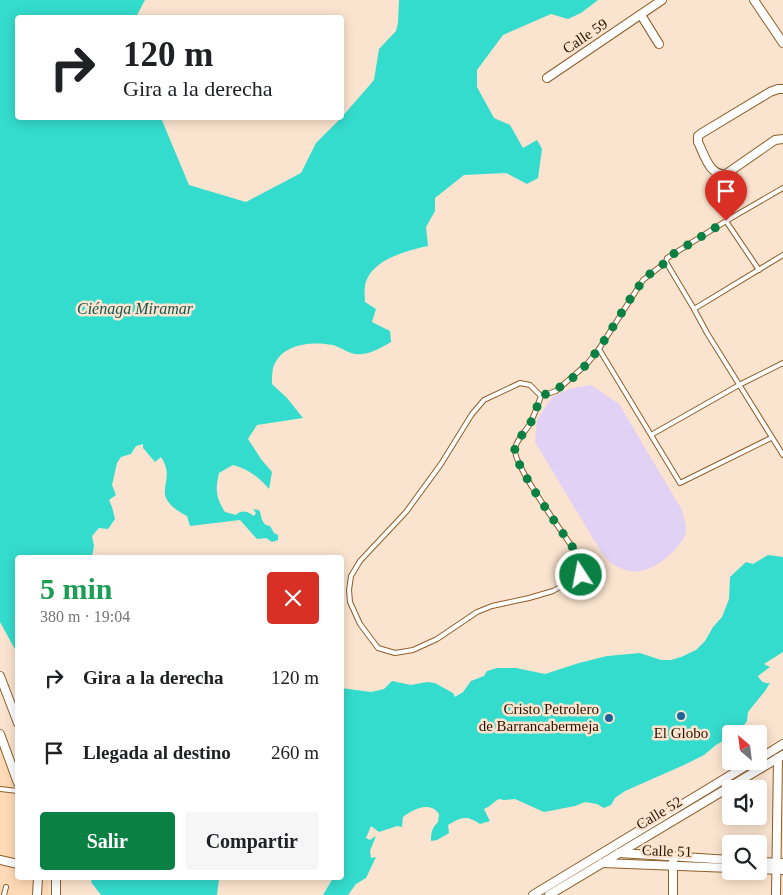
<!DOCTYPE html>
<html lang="es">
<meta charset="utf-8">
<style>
:root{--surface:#fff;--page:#f6f6f6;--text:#202124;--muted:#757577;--accent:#0b8043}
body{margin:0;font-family:"Times New Roman",serif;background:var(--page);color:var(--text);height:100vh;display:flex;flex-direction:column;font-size:19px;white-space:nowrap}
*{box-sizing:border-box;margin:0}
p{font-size:16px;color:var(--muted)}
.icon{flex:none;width:28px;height:28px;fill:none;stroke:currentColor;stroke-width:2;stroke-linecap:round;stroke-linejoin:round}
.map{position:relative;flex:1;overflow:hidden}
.side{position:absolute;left:15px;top:555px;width:329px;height:325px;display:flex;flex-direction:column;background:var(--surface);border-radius:5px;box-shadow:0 2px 12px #0003}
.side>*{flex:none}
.guide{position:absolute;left:15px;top:15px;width:329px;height:105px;border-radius:5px;box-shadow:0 2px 12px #0003;background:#fff;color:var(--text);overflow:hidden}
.needle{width:32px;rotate:332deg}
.fabs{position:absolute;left:722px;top:725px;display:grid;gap:10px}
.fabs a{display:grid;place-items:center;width:45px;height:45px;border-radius:5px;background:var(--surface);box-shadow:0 2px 12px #0003;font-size:25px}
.pin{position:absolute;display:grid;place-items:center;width:42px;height:42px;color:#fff;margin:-51px -21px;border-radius:50% 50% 50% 0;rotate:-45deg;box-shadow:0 0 5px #0007}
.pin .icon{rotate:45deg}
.me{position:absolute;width:55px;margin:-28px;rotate:349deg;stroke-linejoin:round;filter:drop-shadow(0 0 4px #0008)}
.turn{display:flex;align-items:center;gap:18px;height:105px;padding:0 25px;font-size:22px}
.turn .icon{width:65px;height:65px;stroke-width:2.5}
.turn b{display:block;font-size:35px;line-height:42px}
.round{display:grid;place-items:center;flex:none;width:52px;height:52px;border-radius:5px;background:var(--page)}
.overview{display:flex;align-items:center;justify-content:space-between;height:85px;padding:0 25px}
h1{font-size:30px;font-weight:600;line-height:38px;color:#1e9e55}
.primary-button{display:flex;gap:10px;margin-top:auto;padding:10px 25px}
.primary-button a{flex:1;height:58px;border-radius:5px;background:var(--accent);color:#fff;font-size:20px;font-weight:600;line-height:58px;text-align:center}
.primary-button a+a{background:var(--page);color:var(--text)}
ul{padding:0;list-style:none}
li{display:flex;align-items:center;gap:15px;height:75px;padding:0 25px}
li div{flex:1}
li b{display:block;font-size:19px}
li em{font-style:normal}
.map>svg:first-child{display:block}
</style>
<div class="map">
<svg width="783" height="895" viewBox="0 0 783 895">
<rect width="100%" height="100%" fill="#fbe4cf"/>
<path fill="#ffdab7" d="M0,727L17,775L18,878H48L49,895H0Z"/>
<path fill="#e1d1f5" d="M591,385L619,404L682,510C683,516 686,523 686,529C686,538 679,545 673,552C657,567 639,578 618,567C612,565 607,559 603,555L535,442L537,420L552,397L569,389Z"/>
<g fill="#34dccd">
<path d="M0,0H145L136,17L18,18V118H161L189,185L246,202L301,173L316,143L341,118L374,80L379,49L396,31L398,23L399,0H598L581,13L568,19L551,14L503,35L477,70V87L494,118L510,125L523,148L537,140L542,149L538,178L527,184L506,173L464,175L435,198V211L426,227L428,246C405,251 370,260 365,286C364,291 365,297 365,302L376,309L372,322L390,331L391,342C382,347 373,353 362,354C351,356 343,348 333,345C312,341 281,343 273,368C272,373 272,379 272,384L287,398L303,418L257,425L248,439L261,459L272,472L269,489C259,477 248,469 233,465L219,473C215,490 216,498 225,512L236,515C242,509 248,512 254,516L256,513L253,509L259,510C262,516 261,525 270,526L274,533L278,535V540L272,542L266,538L257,539L240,520L190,526L187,516C145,494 179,484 161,457L155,462L143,448V444L136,446L131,454L121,457L117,463L112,485L116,495L109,500L112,507L115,519L108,529L99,528L92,536L94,546L92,557L18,558L17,653L0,622Z"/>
<path d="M768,555L783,557V652L764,664L770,667L758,676C761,681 763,684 770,683L765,691L748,712L747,721L739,732L731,734V736L716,745L704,755L684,765L625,791L615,798L611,805L604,808L597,804L585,802L575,806L544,812L515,799L504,800L499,799C493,802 490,807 484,809L490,821L480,824C466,815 462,817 448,825L449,833L437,840L431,841C431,832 432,828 438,822L439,814C430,801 414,809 403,817L402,827L397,826L379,832L371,826L366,838L370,840L376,836L370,851L371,858L376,857L366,878L356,884L348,895H323L333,878H341V688L371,692L384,689L392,681L411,685L427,682L435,683L453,693L455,697L463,692L471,681L484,676L487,671L497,668H516L545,674L579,663L607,656L640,653L661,660H671L681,657L696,650L705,641L713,627L722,617L729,599L730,577L746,562L753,564Z"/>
<path d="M92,878H218L219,879L217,895H101L91,882Z"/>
</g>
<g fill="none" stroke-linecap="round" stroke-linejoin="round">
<g stroke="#8f5e28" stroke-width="6">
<g id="service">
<path d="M726,221L783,188"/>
<path d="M783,255L694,309L707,333L783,455"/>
<path d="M666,262L643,280L599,349L680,483L771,438"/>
<path d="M694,309L666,262L667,258L726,221L759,270"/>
<path d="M541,396L530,385L520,383L484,400L472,414L441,464L406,512L360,561L351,576L349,590L350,602L360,624L378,648L395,653L413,650L437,639L477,612L492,606L529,598L553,591L581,575L584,564C572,545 511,464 515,448C517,439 527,430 531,422C535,413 538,405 541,396L556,391L587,364L599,349"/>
<path d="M651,435L739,385L783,363"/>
<path d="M0,789L18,791"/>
<path d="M4,895L6,887"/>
</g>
</g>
<g stroke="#8f5e28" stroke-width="10">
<g id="minor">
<path d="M754,0L783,43"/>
<path d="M641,15L659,44"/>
<path d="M547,78L662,0"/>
<path d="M783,89H778L770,92L702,133L698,136V142C704,154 710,177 726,174L775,140L783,139"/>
<path d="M0,676L18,723"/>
<path d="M0,734L18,783"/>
<path d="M759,759L783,744"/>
<path d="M619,853L731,860"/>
<path d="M0,860L18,864"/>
<path d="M673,862V895"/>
<path d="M759,862L783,863"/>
<path d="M602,863L731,868"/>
<path d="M759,869L783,870"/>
<path d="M37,895L38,878"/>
<path d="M56,895V878"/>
<path d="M533,895L754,761"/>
<path d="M549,895L783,755"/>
<path d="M776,895L778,758"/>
</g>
</g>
<use href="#service" stroke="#fff" stroke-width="4"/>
<use href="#minor" stroke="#fff" stroke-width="8"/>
</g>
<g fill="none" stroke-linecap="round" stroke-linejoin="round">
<path stroke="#0b8043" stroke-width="9" stroke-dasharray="0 16.2" d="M581,575L584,564C572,545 511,464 515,448C517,439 527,430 531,422C535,413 538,404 541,396C593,378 611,323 642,282C648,274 658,268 666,262L667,258L726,221"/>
</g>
<g fill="#1e6398" stroke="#fbe4cf" stroke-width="2">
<circle cx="681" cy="716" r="5"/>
<circle cx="609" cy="718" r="5"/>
</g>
<g text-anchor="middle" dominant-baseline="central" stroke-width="5" stroke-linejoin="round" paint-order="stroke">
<g font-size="15" fill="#281401" stroke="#fbe4cf">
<text transform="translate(585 36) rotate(-34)">Calle 59</text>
<text transform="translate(659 813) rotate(-31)">Calle 52</text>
<text transform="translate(667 851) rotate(2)">Calle 51</text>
</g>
<g font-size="15" fill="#281401" stroke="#fbe4cf" text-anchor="end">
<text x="599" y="709">Cristo Petrolero<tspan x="599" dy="17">de Barrancabermeja</tspan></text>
<text x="681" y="733" text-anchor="middle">El Globo</text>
</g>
<g font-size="16" font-style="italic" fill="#145650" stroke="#fbe4cf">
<text x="135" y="308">Ciénaga Miramar</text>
</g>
</g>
</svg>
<div class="fabs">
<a><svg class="needle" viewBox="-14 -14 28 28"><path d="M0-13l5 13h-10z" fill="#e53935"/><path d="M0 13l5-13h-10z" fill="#757577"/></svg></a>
<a><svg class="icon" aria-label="sound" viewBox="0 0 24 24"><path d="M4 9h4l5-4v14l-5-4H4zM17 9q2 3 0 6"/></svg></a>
<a><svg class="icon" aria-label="search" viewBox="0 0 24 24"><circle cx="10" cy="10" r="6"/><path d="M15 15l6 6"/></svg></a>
</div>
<div class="pin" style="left:726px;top:221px;background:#d93025"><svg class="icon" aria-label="arrive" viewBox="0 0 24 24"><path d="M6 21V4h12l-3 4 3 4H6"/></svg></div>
<svg class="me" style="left:581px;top:575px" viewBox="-20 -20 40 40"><circle r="17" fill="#0b8043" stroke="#fff" stroke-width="3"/><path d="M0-11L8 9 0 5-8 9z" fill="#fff"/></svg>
<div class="guide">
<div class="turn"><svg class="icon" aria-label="right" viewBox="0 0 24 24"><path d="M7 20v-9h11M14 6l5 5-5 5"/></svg><div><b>120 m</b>Gira a la derecha</div></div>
</div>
<section class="side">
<div class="overview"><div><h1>5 min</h1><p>380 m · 19:04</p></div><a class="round" style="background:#d93025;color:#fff"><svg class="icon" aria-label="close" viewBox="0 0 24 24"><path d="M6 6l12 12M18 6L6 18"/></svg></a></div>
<ul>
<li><svg class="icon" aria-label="right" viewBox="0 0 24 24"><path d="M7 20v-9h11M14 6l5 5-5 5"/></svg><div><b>Gira a la derecha</b></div><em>120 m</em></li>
<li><svg class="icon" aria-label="arrive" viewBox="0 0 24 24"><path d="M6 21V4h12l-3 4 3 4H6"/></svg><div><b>Llegada al destino</b></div><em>260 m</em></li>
</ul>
<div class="primary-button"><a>Salir</a><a>Compartir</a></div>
</section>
</div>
